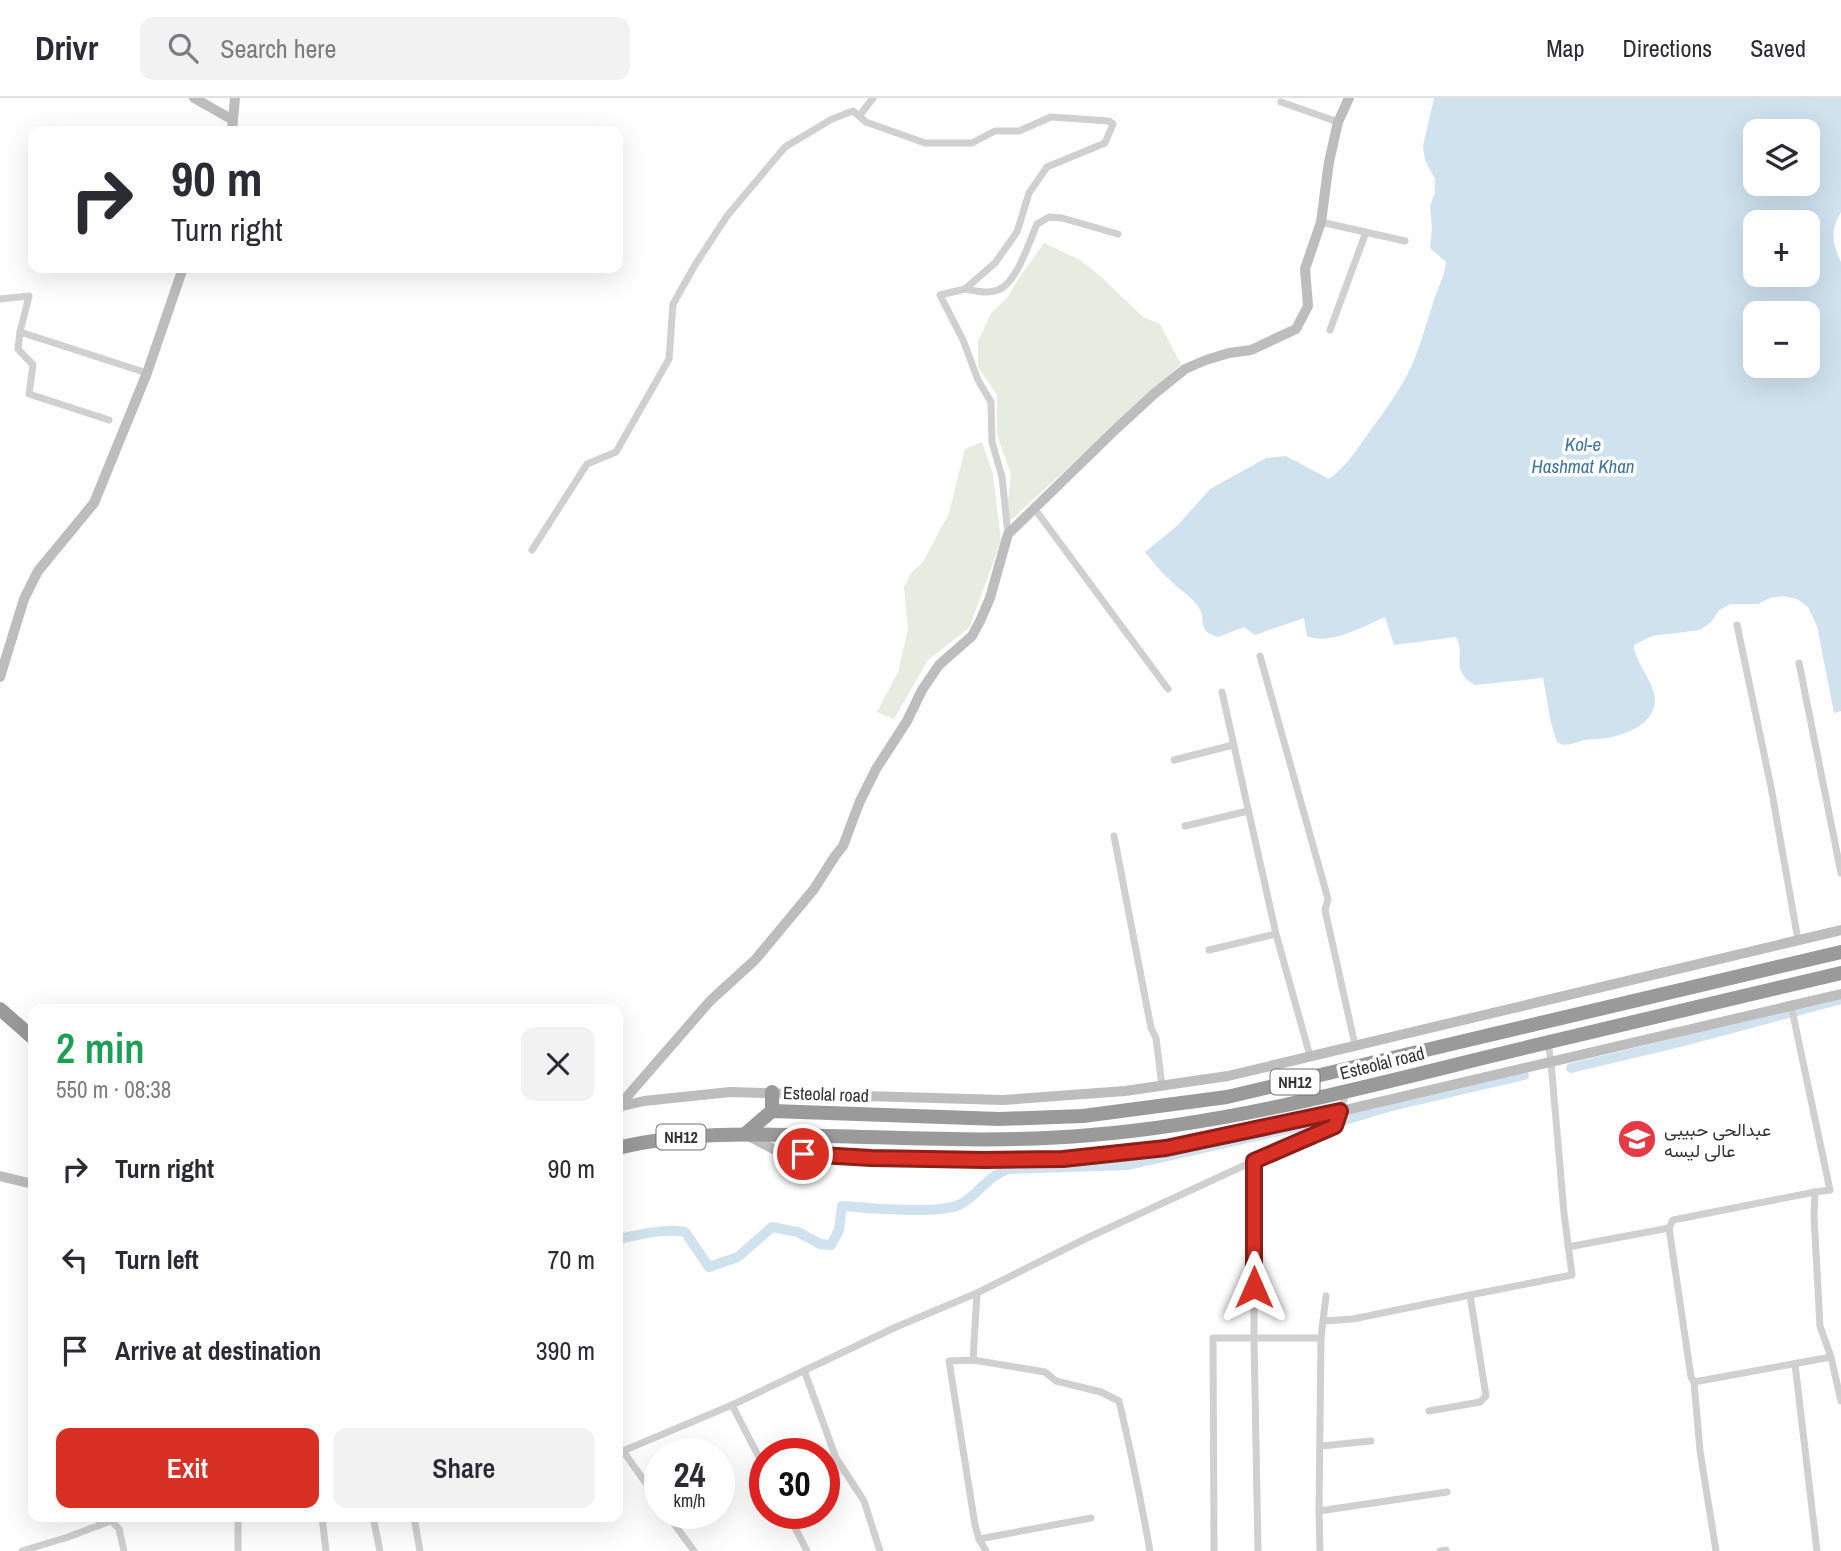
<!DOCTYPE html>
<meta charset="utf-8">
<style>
:root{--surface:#fff;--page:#f2f2f3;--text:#2b2b33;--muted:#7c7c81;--line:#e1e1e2;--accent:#d93025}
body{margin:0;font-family:"Archivo Narrow",Vazirmatn,sans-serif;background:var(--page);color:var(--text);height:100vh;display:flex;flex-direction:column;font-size:26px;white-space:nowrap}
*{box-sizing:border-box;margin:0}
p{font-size:23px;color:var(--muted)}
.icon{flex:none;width:38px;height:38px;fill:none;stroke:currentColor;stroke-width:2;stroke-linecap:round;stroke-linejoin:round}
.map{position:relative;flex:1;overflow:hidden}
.details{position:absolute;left:28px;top:906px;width:595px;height:518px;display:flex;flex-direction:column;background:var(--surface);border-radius:14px;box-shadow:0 7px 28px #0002}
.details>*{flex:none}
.top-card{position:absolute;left:28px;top:28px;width:595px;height:147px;border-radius:14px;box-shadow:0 7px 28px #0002;background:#fff;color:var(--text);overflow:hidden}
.buttons{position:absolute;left:1743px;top:21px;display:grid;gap:14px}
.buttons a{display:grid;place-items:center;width:77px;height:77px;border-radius:14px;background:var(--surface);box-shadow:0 7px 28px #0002;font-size:35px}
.speed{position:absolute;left:644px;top:1340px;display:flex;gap:14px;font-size:35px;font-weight:700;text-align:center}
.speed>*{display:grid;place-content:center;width:91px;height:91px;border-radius:50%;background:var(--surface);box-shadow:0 7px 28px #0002;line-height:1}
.speed small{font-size:18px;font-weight:400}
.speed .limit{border:10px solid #d22;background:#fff;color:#111}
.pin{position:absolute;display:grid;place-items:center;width:60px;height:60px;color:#fff;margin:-30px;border:4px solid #fff;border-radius:50%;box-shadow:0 2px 7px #0007}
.me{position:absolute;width:77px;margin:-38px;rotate:0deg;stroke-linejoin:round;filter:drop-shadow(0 0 5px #0008)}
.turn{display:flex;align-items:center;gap:24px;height:147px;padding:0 28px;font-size:32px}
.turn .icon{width:91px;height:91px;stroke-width:2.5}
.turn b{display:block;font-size:49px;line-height:60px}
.round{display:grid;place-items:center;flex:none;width:74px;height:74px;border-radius:14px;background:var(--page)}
.summary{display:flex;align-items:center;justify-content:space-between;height:119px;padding:0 28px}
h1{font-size:42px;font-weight:600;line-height:52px;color:#1e9e55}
.button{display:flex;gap:14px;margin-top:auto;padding:14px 28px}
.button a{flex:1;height:80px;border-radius:14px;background:var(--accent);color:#fff;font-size:28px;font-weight:600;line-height:80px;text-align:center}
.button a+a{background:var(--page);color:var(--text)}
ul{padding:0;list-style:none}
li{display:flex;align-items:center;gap:21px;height:91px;padding:0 28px}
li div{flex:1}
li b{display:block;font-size:26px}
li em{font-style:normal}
header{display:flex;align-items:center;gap:42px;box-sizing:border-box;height:98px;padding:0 35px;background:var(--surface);border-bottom:2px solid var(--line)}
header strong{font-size:33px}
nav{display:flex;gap:38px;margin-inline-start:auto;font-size:24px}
.search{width:490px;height:63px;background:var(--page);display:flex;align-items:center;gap:18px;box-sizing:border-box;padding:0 24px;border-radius:14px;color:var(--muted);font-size:26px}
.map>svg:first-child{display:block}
</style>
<header>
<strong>Drivr</strong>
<div class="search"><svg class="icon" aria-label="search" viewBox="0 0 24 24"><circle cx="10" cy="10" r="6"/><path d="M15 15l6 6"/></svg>Search here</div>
<nav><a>Map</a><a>Directions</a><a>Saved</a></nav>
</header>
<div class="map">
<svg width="1841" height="1453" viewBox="0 0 1841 1453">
<rect width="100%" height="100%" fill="#fff"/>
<g fill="#e6ecdf">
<path d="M1044,145L1080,162L1099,177L1143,219L1160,226L1181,266L1010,423L1008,403L1011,377L997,337V297L978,269V243L991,215L1007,200L1021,177Z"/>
<path d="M982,344L993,376L1001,443L969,530L928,562L894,621L877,614L898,574L908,531L904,489L911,475L923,464L949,415L965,351Z"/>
</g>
<path fill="#cfe2ee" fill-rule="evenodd" d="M1434,0H1841V114C1830,132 1832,145 1841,164V613L1834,615L1817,528L1808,509L1797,501L1783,498L1770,500L1758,506H1731L1719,512L1711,524L1700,532L1652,538L1634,547C1634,561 1649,578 1653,592C1662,620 1635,634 1612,639C1603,641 1593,641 1584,642C1577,644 1570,647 1563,647L1557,644L1551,625L1543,580L1475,587C1448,571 1467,558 1456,539L1394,547L1385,519C1364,528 1330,548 1307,538L1304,520L1255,537L1244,529L1218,539C1196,533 1207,523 1199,510C1193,499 1179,492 1171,483C1161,474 1153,464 1145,454L1177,428L1210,391L1266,360L1286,358L1329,381C1345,369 1354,356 1365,340C1380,319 1395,300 1407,277C1419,254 1425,229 1433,205C1437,191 1445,178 1446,164L1430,150L1432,129L1430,108L1435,95V81L1425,62L1423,48ZM1755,33H1808V86H1755ZM1755,124H1808V177H1755ZM1755,215H1808V268H1755Z"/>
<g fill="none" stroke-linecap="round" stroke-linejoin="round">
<g stroke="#cfe2ee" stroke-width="10">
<path d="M1571,970L1680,944L1841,901"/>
<path d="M1341,1023L1388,1009L1524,977"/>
<path d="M618,1141C639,1137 663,1130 685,1134L709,1169L738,1159L772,1129L798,1134L820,1146L831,1147L839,1132L842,1108C868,1110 940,1117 961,1106C979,1096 986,1079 1008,1071L1127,1067L1324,1023"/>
</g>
<g stroke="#d0d0d0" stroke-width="7">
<path d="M1281,4L1338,24"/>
<path d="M860,17L873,0"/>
<path d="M1321,124L1405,143"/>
<path d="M965,191C976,193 987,196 998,192C1017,185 1029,144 1037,126L1049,119L1062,120L1118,136"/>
<path d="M0,201L29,198L20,234L147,275"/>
<path d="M1330,232L1366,134"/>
<path d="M20,234L18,251L33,267L29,296L109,322"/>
<path d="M1034,410L1168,591"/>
<path d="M532,452L587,366L616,354L669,261L673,206L695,167L727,118L785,49L832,21L853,13L866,24L925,45H972L995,33H1019L1051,19L1109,23L1113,26L1105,45L1047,69L1029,95L1017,134L995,165L965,191L940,197L963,242L978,282L991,304L992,344L1002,379L1008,436"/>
<path d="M1737,527L1771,689L1798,842"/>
<path d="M1260,558L1328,801L1325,812L1355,947"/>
<path d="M1799,565L1841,775"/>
<path d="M1222,594L1276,836L1310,958"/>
<path d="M1174,662L1233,647"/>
<path d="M1185,728L1248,713"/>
<path d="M1114,738L1151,930L1156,940L1162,988"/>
<path d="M1209,852L1276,836"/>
<path d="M1791,907L1830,1092L1815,1094L1814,1118L1820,1228L1831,1259L1841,1303"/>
<path d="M1254,1063V1240L1258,1453"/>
<path d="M1669,1130L1691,1279L1694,1284L1831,1259"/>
<path d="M1568,1149L1669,1130L1673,1122L1815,1094"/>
<path d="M1470,1197L1572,1177L1564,1115L1551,964L1548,945"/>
<path d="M1323,1223L1353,1221L1470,1197L1486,1298L1480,1304L1429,1313"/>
<path d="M973,1262L977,1195"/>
<path d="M1795,1266L1817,1453"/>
<path d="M804,1272L836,1360L864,1403L880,1453"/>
<path d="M1694,1284L1700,1353L1716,1453"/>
<path d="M732,1307L765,1371"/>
<path d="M1321,1348L1371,1343"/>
<path d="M623,1353L660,1405"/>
<path d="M618,1355L732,1307L896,1229L977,1195L1087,1140L1254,1063L1335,1028L1347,993"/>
<path d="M1319,1413L1447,1394"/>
<path d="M667,1416L694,1453"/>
<path d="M788,1416L807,1453"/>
<path d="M238,1419V1453"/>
<path d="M322,1419L326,1453"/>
<path d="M373,1419L380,1453"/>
<path d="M414,1419L420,1453"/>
<path d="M111,1422L119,1431L124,1453"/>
<path d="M979,1441L1091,1420"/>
<path d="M22,1453L68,1439L108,1424L112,1419"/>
<path d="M986,1453L979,1441L975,1427L949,1263L973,1262L1045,1274L1056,1283L1101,1294L1119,1303C1131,1353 1141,1403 1150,1453"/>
<path d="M1214,1453L1213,1240H1321"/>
<path d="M1320,1453L1319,1413L1321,1240L1326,1198"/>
<path d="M1440,1453L1446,1452"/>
</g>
<g stroke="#bdbdbd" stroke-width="10">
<path d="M194,0L233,22"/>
<path d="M232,33L235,0"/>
<path d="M0,579L24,501L38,473L94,405L147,275L183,170"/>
<path d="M618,1009L710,903L755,862L814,791L835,758L843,748L860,703L876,671L907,623L922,592L939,567L972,538L980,523L990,500L1008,436L1116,331L1154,296L1185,271L1206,262L1229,255L1251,252L1296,231L1308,208L1305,171L1321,124L1329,64L1338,24L1349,0"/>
<path d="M618,1009L644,1003L730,994L1003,1002L1125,993L1228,978L1841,832"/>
<path d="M747,1037L781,1055L871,1060L985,1062L1064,1061L1166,1050L1354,1010L1841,896"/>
<path d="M0,1078L33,1086"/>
</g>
<g stroke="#9a9a9a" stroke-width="14">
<path d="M0,911L33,940"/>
<path d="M772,1013V994"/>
<path d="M745,1036L772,1013L999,1021L1083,1018L1227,999L1841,854"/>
<path d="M618,1050C687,1033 758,1036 829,1038C916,1040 1004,1045 1091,1037C1224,1026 1354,992 1483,960C1602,931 1721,903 1841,875"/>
</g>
</g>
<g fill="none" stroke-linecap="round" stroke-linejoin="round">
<g stroke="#8d1f18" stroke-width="18">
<path id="route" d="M803,1056L871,1060L985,1062L1063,1061L1166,1050L1340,1013L1335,1028L1254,1063V1189"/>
</g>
<use href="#route" stroke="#d93025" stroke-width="12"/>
</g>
<defs>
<g id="school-disc" transform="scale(2.0125)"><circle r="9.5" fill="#e63946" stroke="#fff"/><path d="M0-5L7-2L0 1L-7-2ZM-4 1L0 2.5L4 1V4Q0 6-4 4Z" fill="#fff"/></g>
</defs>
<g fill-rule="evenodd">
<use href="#school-disc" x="1637" y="1041"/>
</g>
<g text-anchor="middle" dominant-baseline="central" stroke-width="7" stroke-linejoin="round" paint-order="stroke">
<g fill="#fff" stroke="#707070" stroke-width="2">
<rect x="1270.5" y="971.5" width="49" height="25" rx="5"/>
<rect x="656.5" y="1026.5" width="49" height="25" rx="5"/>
</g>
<g font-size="16" font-weight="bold" fill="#333">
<text x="1295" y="984">NH12</text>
<text x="681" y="1039">NH12</text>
</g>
<g font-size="18" fill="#333" stroke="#fff">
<text transform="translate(1382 965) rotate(-14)">Esteolal road</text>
<text transform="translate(826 996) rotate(2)">Esteolal road</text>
</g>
<g font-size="18" fill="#333" stroke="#fff" text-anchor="start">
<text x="1664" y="1031">عبدالحی حبیبی<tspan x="1664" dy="21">عالی لیسه</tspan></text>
</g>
<g font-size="19" font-style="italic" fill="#3f7597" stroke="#fff">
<text x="1583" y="346">Kol-e<tspan x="1583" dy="22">Hashmat Khan</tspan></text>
</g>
</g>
</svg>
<div class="buttons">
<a><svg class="icon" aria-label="layers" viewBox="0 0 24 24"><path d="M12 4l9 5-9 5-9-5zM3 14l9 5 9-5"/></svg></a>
<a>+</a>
<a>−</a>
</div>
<div class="speed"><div>24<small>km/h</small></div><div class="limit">30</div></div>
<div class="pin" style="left:803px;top:1056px;background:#d93025"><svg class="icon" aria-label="arrive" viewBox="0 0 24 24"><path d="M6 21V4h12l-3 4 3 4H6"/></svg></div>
<svg class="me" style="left:1254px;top:1189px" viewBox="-20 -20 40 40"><path d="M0-17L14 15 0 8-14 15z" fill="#d93025" stroke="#fff" stroke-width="4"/></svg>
<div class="top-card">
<div class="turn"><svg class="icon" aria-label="right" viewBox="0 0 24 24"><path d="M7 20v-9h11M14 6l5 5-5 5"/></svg><div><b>90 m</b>Turn right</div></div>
</div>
<section class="details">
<div class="summary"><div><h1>2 min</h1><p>550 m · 08:38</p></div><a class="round"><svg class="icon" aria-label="close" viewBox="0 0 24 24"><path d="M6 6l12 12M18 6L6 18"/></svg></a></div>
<ul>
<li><svg class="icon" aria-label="right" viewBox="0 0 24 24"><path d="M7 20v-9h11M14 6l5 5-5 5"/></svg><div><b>Turn right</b></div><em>90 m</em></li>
<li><svg class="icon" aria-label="left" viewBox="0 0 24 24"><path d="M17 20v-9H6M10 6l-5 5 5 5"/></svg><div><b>Turn left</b></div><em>70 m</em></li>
<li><svg class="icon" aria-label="arrive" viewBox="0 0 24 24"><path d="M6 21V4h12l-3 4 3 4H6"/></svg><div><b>Arrive at destination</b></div><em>390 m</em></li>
</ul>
<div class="button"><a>Exit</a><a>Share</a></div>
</section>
</div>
